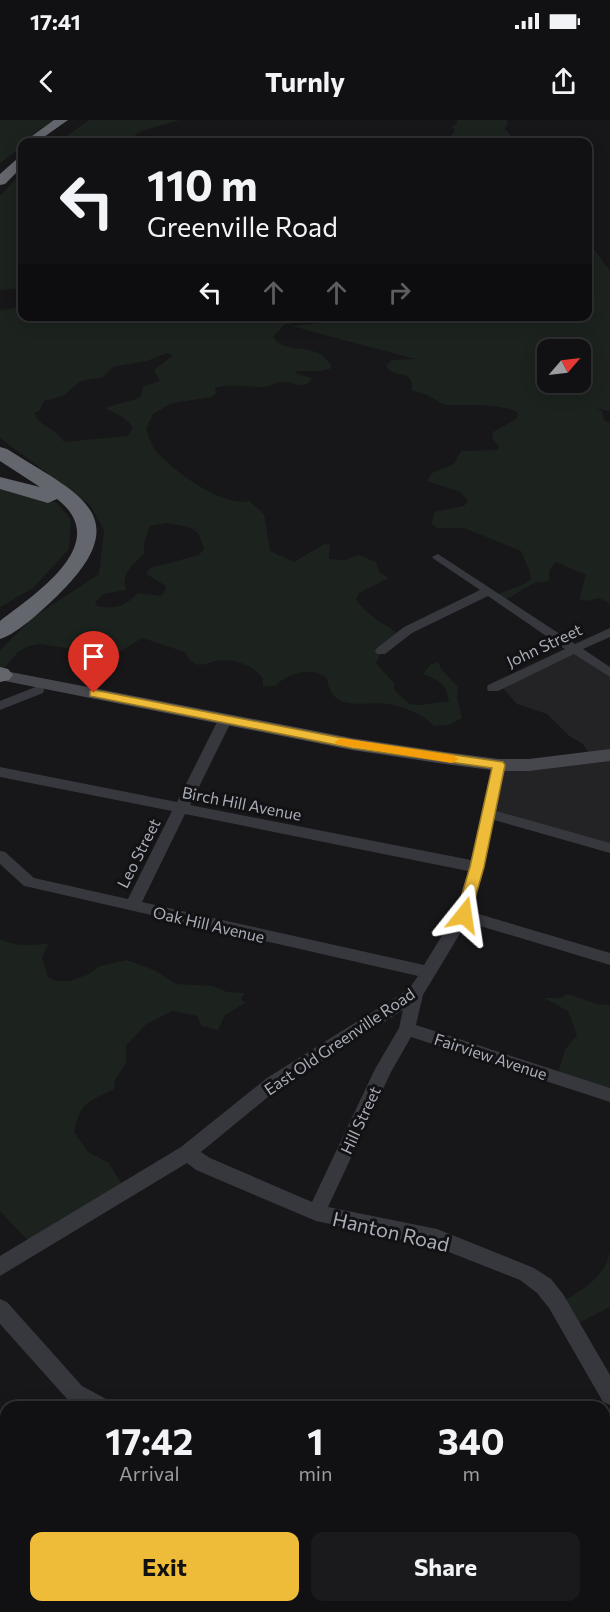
<!DOCTYPE html>
<style>
:root{--surface:#111012;--page:#1a191b;--text:#f1f3f6;--muted:#9c9d9f;--line:#303032;--accent:#eebc38}
body{margin:0;font-family:Commissioner,sans-serif;background:var(--page);color:var(--text);height:100vh;display:flex;flex-direction:column;font-size:22px;white-space:nowrap}
*{box-sizing:border-box;margin:0}
p{font-size:20px;color:var(--muted)}
.icon{flex:none;width:33px;height:33px;fill:none;stroke:currentColor;stroke-width:2;stroke-linecap:round;stroke-linejoin:round}
.map{position:relative;flex:1;overflow:hidden}
.drawer{position:absolute;left:0px;top:1281px;width:610px;height:212px;display:flex;flex-direction:column;background:var(--surface);border-radius:18px 18px 0 0;box-shadow:0 3px 15px #0003,0 0 0 2px var(--line)}
.drawer>*{flex:none}
.guide{position:absolute;left:18px;top:18px;width:574px;height:183px;border-radius:12px;box-shadow:0 3px 15px #0003,0 0 0 2px var(--line);background:#111012;color:var(--text);overflow:hidden}
.needle{width:39px;rotate:62deg}
.fabs{position:absolute;left:537px;top:219px;display:grid;gap:12px}
.fabs a{display:grid;place-items:center;width:54px;height:54px;border-radius:12px;background:var(--surface);box-shadow:0 3px 15px #0003,0 0 0 2px var(--line);font-size:30px}
.pin{position:absolute;display:grid;place-items:center;width:51px;height:51px;color:#fff;margin:-62px -26px;border-radius:50% 50% 50% 0;rotate:-45deg;box-shadow:0 0 6px #0007}
.pin .icon{rotate:45deg}
.me{position:absolute;width:66px;margin:-33px;rotate:15deg;stroke-linejoin:round;filter:drop-shadow(0 0 4px #0008)}
.turn{display:flex;align-items:center;gap:21px;height:126px;padding:0 30px;font-size:27px}
.turn .icon{width:78px;height:78px;stroke-width:2.5}
.turn b{display:block;font-size:42px;line-height:51px}
.lanes{display:flex;align-items:center;height:57px;padding:0 30px;background:#0003;justify-content:center;gap:30px;direction:ltr}
.lanes .off{opacity:.35}
.eta{display:flex;justify-content:space-evenly;align-items:center;height:102px;text-align:center}
.eta b{font-size:36px;font-weight:700;line-height:42px}
.primary-button{display:flex;gap:12px;margin-top:auto;padding:12px 30px}
.primary-button a{flex:1;height:69px;border-radius:12px;background:var(--accent);color:#111;font-size:24px;font-weight:700;line-height:69px;text-align:center}
.primary-button a+a{background:var(--page);color:var(--text)}
.status{display:flex;justify-content:space-between;align-items:center;height:42px;padding:0 30px;background:var(--surface);direction:ltr}
.status svg{height:16px;fill:currentColor}
header{display:flex;justify-content:space-between;align-items:center;height:78px;padding:0 30px;background:var(--surface);font-size:27px;font-weight:700}
.map>svg:first-child{display:block}
</style>
<div class="status"><b>17:41</b><svg viewBox="0 0 49 12"><path d="M0 12V9h3v3zM5 12V6h3v6zM10 12V3h3v9zM15 12V0h3v12zM26 1h20v11H26zM47 4h2v5h-2z"/></svg></div>
<header><svg class="icon" aria-label="back" viewBox="0 0 24 24"><path d="M15 5l-7 7 7 7"/></svg>Turnly<svg class="icon" aria-label="share" viewBox="0 0 24 24"><path d="M12 15V3M7 8l5-5 5 5M5 13v7h14v-7"/></svg></header>
<div class="map">
<svg width="610" height="1492" viewBox="0 0 610 1492">
<rect width="100%" height="100%" fill="#171618"/>
<path fill="#232225" d="M574,528L610,551V727L490,693L499,650L591,637L583,624L569,616L547,594L517,584L500,565Z"/>
<g fill="#1c231e" fill-rule="evenodd">
<path d="M0,0H62L29,22H22V27L0,43Z"/>
<path d="M89,0H180L139,12L133,17L134,20L121,18L114,21L116,22H58Z"/>
<path d="M457,0H506L508,2L505,9L511,16V22H452L454,20L451,16L455,10L451,7L457,3Z"/>
<path d="M22,52V168L0,170V76Z"/>
<path d="M588,121L610,151V291L596,288L602,291L604,300L610,303V488L608,482L599,478L587,481L579,479L586,455L556,442L549,451V461L534,463L505,480L496,475L524,464L531,459L530,452L521,431L464,408H437L432,404L434,392L464,386L468,381L460,372L427,361L432,353L454,344L461,331L497,330L499,326L492,318L493,312L516,299L518,293L511,289L483,285H445L427,275L412,270C413,246 395,261 386,246L391,240L415,239L291,206L390,196H588ZM548,230H580V262H548Z"/>
<path d="M22,187V196H283L295,203L285,204L273,217C285,234 306,224 321,235C325,237 328,242 331,245L330,249L321,251H296L297,254L312,258C303,273 294,260 282,262C275,262 270,267 263,267C246,267 232,263 215,268L216,273L212,277L172,283L153,294L146,309C149,317 151,325 156,331C173,351 222,387 249,381L264,394L270,431L294,442L324,424L330,425L329,439L345,440L359,435L376,442L379,452L389,458L359,473L356,479C365,495 386,504 401,516L382,531L376,543L394,563V570L409,584L421,585L449,581C446,563 440,561 423,554L430,545L438,542L442,550L458,567L457,577L462,598L449,605L434,606C423,594 404,587 388,584C366,580 331,595 327,558C311,546 289,553 275,566H263V559C254,545 233,538 216,541C201,545 194,550 185,532L142,518L118,533L86,527L72,529L41,524L29,526L18,532L0,553V530L34,497L99,454L104,410L90,385L0,318V190ZM167,233L172,236L154,250L160,261L144,266C142,269 142,273 141,276C138,280 111,285 105,288L124,298L133,307L128,316L64,322C55,306 40,309 35,293L40,290L44,281L63,276L81,261L103,257L113,247L147,241ZM167,403C188,407 199,405 204,429L199,435L150,448L146,454L166,466L165,471L161,476L138,473C125,486 115,490 97,486L95,482L104,474L126,470C120,455 134,443 144,434V423L150,406Z"/>
<path d="M0,368L28,373L57,383L71,400L69,429L33,468L0,487Z"/>
<path d="M0,819C18,827 31,826 49,823L42,837L48,857L55,861H70L89,854L100,846L127,840L154,850L176,864L213,866L227,872L245,873L241,878L245,883L225,895L218,910L202,906L197,896L172,891L145,905L126,926V943L115,960L114,969C87,983 81,981 74,1012L88,1032L109,1043L126,1072L33,1126L0,1091Z"/>
<path d="M568,874L596,884L610,885V973L558,953L565,930L577,915L568,891L544,878H560Z"/>
<path d="M610,1131V1187L565,1210L553,1187C577,1173 605,1160 610,1131Z"/>
<path d="M605,1476L610,1485V1492H494L493,1487L604,1486Z"/>
</g>
<g fill="none" stroke-linecap="round" stroke-linejoin="round">
<g fill="#37383d" fill-rule="evenodd">
<path d="M438,434L575,524L610,508V517L583,529L610,547V557L574,534L498,571H488L487,568L488,565L565,529L488,476L412,513L385,534H377L375,531L377,528L404,507L480,470L434,439L432,437Z"/>
<path d="M38,566L43,567L44,570L43,573L0,590V581Z"/>
<path d="M225,596L232,600L190,685L471,740L492,645L499,640L506,645L496,691L610,723V733L494,700L472,792L610,833V845L467,802L423,875L416,905L610,968V982L411,917L391,952L328,1087L437,1109L534,1148L551,1159L563,1174L610,1255V1285L603,1282L549,1188L537,1173L520,1160L436,1127L316,1101L196,1050L187,1043L0,1156V1136L181,1027L267,958L409,869L418,856L29,767L24,766L0,744V731L5,732L34,758L128,779L172,691L0,657V647L177,682L218,600ZM185,694L468,751L455,794L424,845L142,782ZM403,890L399,908L375,949L312,1082L210,1038L201,1032L279,968Z"/>
<path d="M0,1179L7,1182L82,1266L108,1280L112,1287H80L68,1280L0,1204Z"/>
<rect x="279" y="1486" width="24" height="6"/>
</g>
<path fill="#46474d" fill-rule="evenodd" d="M0,550L352,618L445,632L499,639H529L610,629V641L529,651H499L445,644L352,630L0,560Z"/>
<g fill="#64666e" fill-rule="evenodd">
<path d="M54,0H68L37,22H24Z"/>
<path d="M22,37V47L5,64L0,65V54L18,38Z"/>
<path d="M0,327L7,329C72,371 139,393 62,471C48,485 18,514 0,519V501C35,474 114,423 57,379L48,383L0,369V357L40,367L0,341Z"/>
<path d="M0,547L8,549L13,555L9,560L0,562Z"/>
</g>
</g>
<path fill="#eebc38" stroke="#9b7a24" stroke-width="1.5" d="M94,570L352,620L503,642L505,645L484,747L469,799H458L456,795L470,747L492,648L352,628L90,576V571Z"/>
<path fill="#f59e0b" d="M341,618L452,635L459,639L452,643L336,624L335,622Z"/>
<g text-anchor="middle" dominant-baseline="central" stroke-width="6" stroke-linejoin="round" paint-order="stroke">
<g font-size="16" fill="#a9adb8" stroke="#121113">
<text transform="translate(544 525) rotate(-25)">John Street</text>
<text transform="translate(242 683) rotate(11)">Birch Hill Avenue</text>
<text transform="translate(138 733) rotate(-63)">Leo Street</text>
<text transform="translate(209 804) rotate(13)">Oak Hill Avenue</text>
<text transform="translate(339 921) rotate(-34)">East Old Greenville Road</text>
<text transform="translate(491 936) rotate(18)">Fairview Avenue</text>
<text transform="translate(360 1000) rotate(-65)">Hill Street</text>
</g>
<g font-size="20" fill="#a9adb8" stroke="#121113">
<text transform="translate(391 1111) rotate(13)">Hanton Road</text>
</g>
</g>
</svg>
<div class="fabs">
<a><svg class="needle" viewBox="-14 -14 28 28"><path d="M0-13l5 13h-10z" fill="#e53935"/><path d="M0 13l5-13h-10z" fill="#9c9d9f"/></svg></a>
</div>
<div class="pin" style="left:94px;top:573px;background:#d93025"><svg class="icon" aria-label="arrive" viewBox="0 0 24 24"><path d="M6 21V4h12l-3 4 3 4H6"/></svg></div>
<svg class="me" style="left:464px;top:795px" viewBox="-20 -20 40 40"><path d="M0-17L14 15 0 8-14 15z" fill="#eebc38" stroke="#fff" stroke-width="4"/></svg>
<div class="guide">
<div class="turn"><svg class="icon" aria-label="left" viewBox="0 0 24 24"><path d="M17 20v-9H6M10 6l-5 5 5 5"/></svg><div><b>110 m</b>Greenville Road</div></div>
<div class="lanes"><svg class="icon" aria-label="left" viewBox="0 0 24 24"><path d="M17 20v-9H6M10 6l-5 5 5 5"/></svg><svg class="icon off" aria-label="ahead" viewBox="0 0 24 24"><path d="M12 20V5M6 11l6-6 6 6"/></svg><svg class="icon off" aria-label="ahead" viewBox="0 0 24 24"><path d="M12 20V5M6 11l6-6 6 6"/></svg><svg class="icon off" aria-label="right" viewBox="0 0 24 24"><path d="M7 20v-9h11M14 6l5 5-5 5"/></svg></div>
</div>
<section class="drawer">
<div class="eta">
<div><b>17:42</b><p>Arrival</p></div>
<div><b>1</b><p>min</p></div>
<div><b>340</b><p>m</p></div>
</div>
<div class="primary-button"><a>Exit</a><a>Share</a></div>
</section>
</div>
